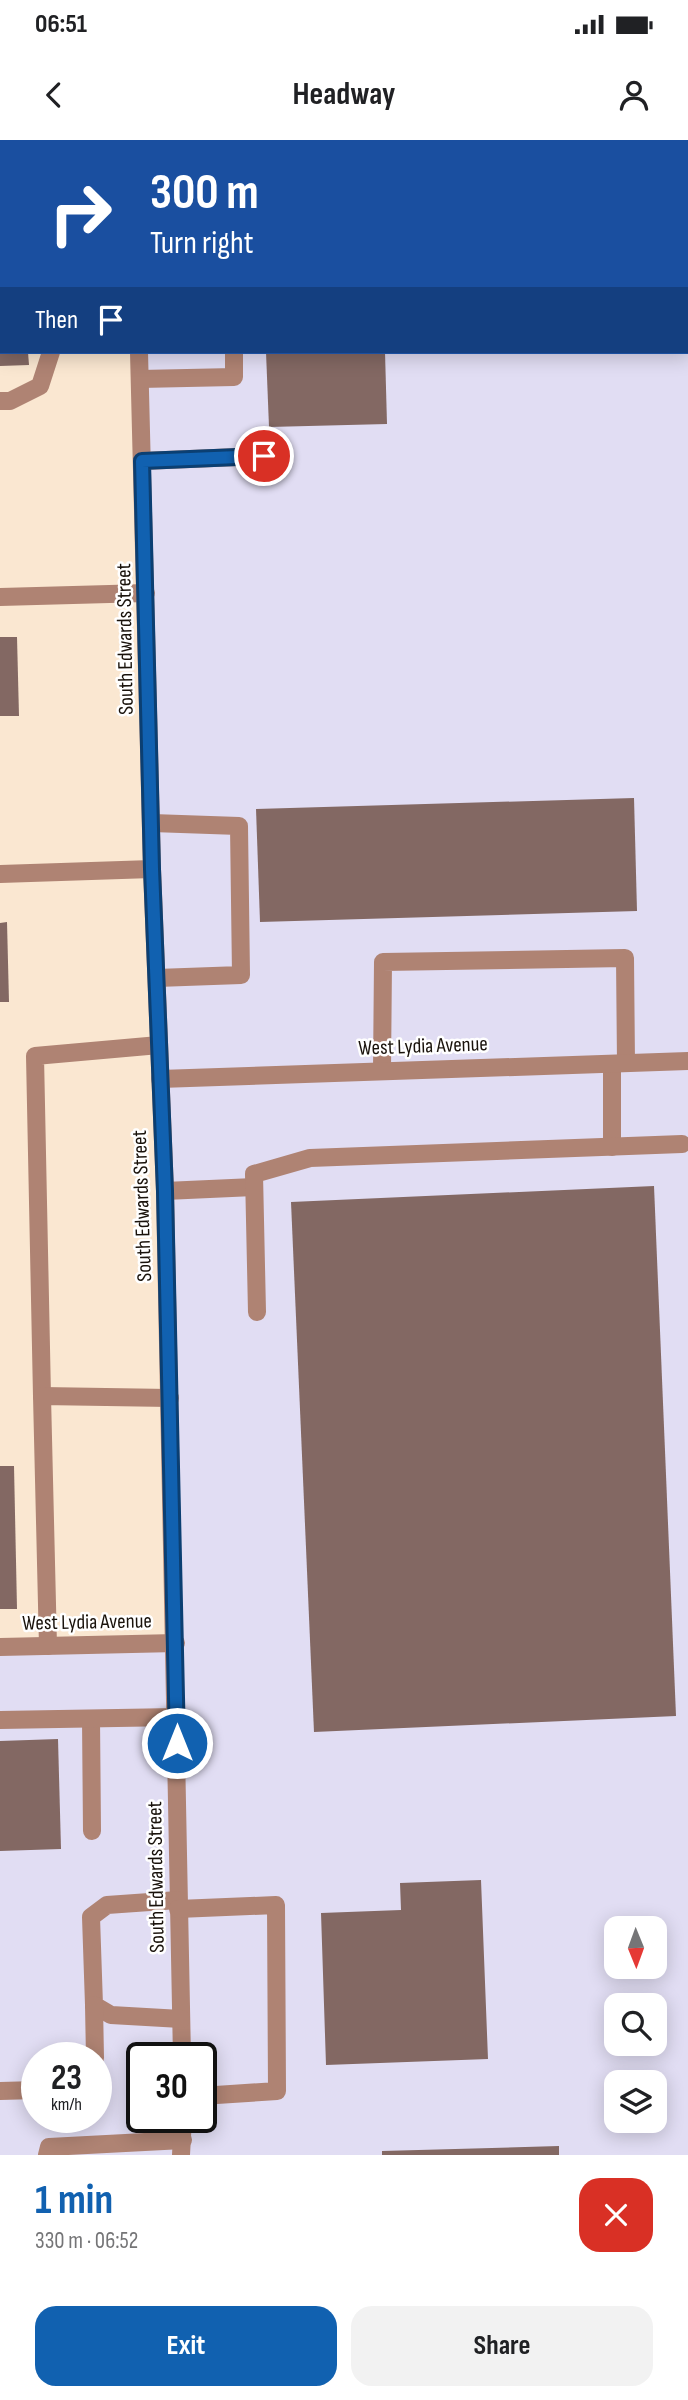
<!DOCTYPE html>
<meta charset="utf-8">
<style>
:root{--surface:#fff;--page:#f2f2f2;--text:#202124;--muted:#757577;--accent:#1161b0}
body{margin:0;font-family:"Sofia Sans Condensed",sans-serif;background:var(--page);color:var(--text);height:100vh;display:flex;flex-direction:column;font-size:26px;white-space:nowrap}
*{box-sizing:border-box;margin:0}
p{font-size:23px;color:var(--muted)}
.icon{flex:none;width:38px;height:38px;fill:none;stroke:currentColor;stroke-width:2;stroke-linecap:round;stroke-linejoin:round}
.map{position:relative;height:2015px;overflow:hidden}
.sheet{display:flex;flex-direction:column;background:var(--surface);flex:1}
.sheet>*{flex:none}
.top-card{position:absolute;left:0px;top:0px;width:690px;height:214px;box-shadow:0 4px 18px #0003;background:#1a4fa0;color:#fff;overflow:hidden}
.needle{width:46px;rotate:179deg}
.controls{position:absolute;left:604px;top:1776px;display:grid;gap:14px}
.controls a{display:grid;place-items:center;width:63px;height:63px;border-radius:14px;background:var(--surface);box-shadow:0 4px 18px #0003;font-size:35px}
.speed{position:absolute;left:21px;top:1902px;display:flex;gap:14px;font-size:35px;font-weight:700;text-align:center}
.speed>*{display:grid;place-content:center;width:91px;height:91px;border-radius:50%;background:var(--surface);box-shadow:0 4px 18px #0003;line-height:1}
.speed small{font-size:18px;font-weight:400}
.speed .limit{border:4px solid #111;border-radius:10px;background:#fff;color:#111}
.pin{position:absolute;display:grid;place-items:center;width:60px;height:60px;color:#fff;margin:-30px;border:4px solid #fff;border-radius:50%;box-shadow:0 2px 7px #0007}
.me{position:absolute;width:77px;margin:-38px;rotate:0deg;stroke-linejoin:round;filter:drop-shadow(0 0 5px #0008)}
.turn{display:flex;align-items:center;gap:24px;height:147px;padding:0 35px;font-size:32px}
.turn .icon{width:91px;height:91px;stroke-width:2.5}
.turn b{display:block;font-size:49px;line-height:60px}
.then{display:flex;align-items:center;height:66px;padding:0 35px;background:#0003;gap:14px;font-size:26px}
.round{display:grid;place-items:center;flex:none;width:74px;height:74px;border-radius:21px;background:var(--page)}
.overview{display:flex;align-items:center;justify-content:space-between;height:119px;padding:0 35px}
h1{font-size:42px;font-weight:700;line-height:52px;color:var(--accent)}
.primary-button{display:flex;gap:14px;margin-top:auto;padding:14px 35px}
.primary-button a{flex:1;height:80px;border-radius:21px;background:var(--accent);color:#fff;font-size:28px;font-weight:700;line-height:80px;text-align:center}
.primary-button a+a{background:var(--page);color:var(--text)}
.status{display:flex;justify-content:space-between;align-items:center;height:49px;padding:0 35px;background:var(--surface);direction:ltr}
.status svg{height:19px;fill:currentColor}
header{display:flex;justify-content:space-between;align-items:center;height:91px;padding:0 35px;background:var(--surface);font-size:32px;font-weight:700}
.map>svg:first-child{display:block}
</style>
<div class="status"><b>06:51</b><svg viewBox="0 0 49 12"><path d="M0 12V9h3v3zM5 12V6h3v6zM10 12V3h3v9zM15 12V0h3v12zM26 1h20v11H26zM47 4h2v5h-2z"/></svg></div>
<header><svg class="icon" aria-label="back" viewBox="0 0 24 24"><path d="M15 5l-7 7 7 7"/></svg>Headway<svg class="icon" aria-label="person" viewBox="0 0 24 24"><circle cx="12" cy="8" r="4"/><path d="M4 21q1-7 8-7t8 7"/></svg></header>
<div class="map">
<svg width="688" height="2015" viewBox="0 0 688 2015">
<rect width="100%" height="100%" fill="#fae7d1"/>
<path fill="#e1ddf3" fill-rule="evenodd" d="M135,0H688V2015H0V1507L175,1503L141,212H688V2ZM616,1788H654V1827H616ZM616,1866H654V1904H616ZM37,1918H96V1978H37ZM142,1918H201V1978H142ZM616,1942H654V1981H616Z"/>
<g fill="#836863">
<path d="M0,212H28L29,225L0,226Z"/>
<path d="M266,212H385L387,284L269,287Z"/>
<path d="M0,497H17L19,576H0Z"/>
<path d="M634,658L637,771L260,782L256,669Z"/>
<path d="M7,782L9,862H0V783Z"/>
<path d="M654,1046L676,1576L314,1592L291,1062Z"/>
<path d="M0,1326H14L17,1469H0Z"/>
<path d="M58,1599L61,1709L0,1711V1601Z"/>
<path d="M481,1740L488,1919L326,1925L321,1773L401,1770L400,1743Z"/>
<path d="M559,2006V2015H382V2011Z"/>
</g>
<g fill="none" stroke-linecap="round" stroke-linejoin="round">
<g stroke="#af8373" stroke-width="18">
<path d="M46,0V2"/>
<path d="M133,0V2"/>
<path d="M139,212L152,729L165,1051L182,1918"/>
<path d="M140,239L234,237V212"/>
<path d="M0,261H10L40,246L51,212"/>
<path d="M142,321L264,316"/>
<path d="M0,457L146,453"/>
<path d="M152,683L239,686L241,835L157,838"/>
<path d="M0,734L152,729"/>
<path d="M612,924V1007"/>
<path d="M382,930L383,822L625,818L626,923"/>
<path d="M160,939L688,921"/>
<path d="M165,1051L254,1047"/>
<path d="M257,1172L254,1034L310,1018L682,1004"/>
<path d="M42,1256L35,916L159,905"/>
<path d="M48,1506L42,1256L170,1258"/>
<path d="M0,1507L176,1503"/>
<path d="M91,1579L92,1691"/>
<path d="M0,1580L176,1577"/>
<path d="M178,1760L107,1765L91,1777L94,1865L111,1875L181,1879"/>
<path d="M178,1769L276,1765L277,1951L201,1956"/>
<path d="M94,1865L95,1918"/>
<path d="M0,1951L37,1950"/>
<path d="M47,2015L49,2007L183,2000"/>
<path d="M181,2015L183,1978"/>
</g>
</g>
<g fill="none" stroke-linecap="round" stroke-linejoin="round">
<g stroke="#0b3f72" stroke-width="18">
<path id="route" d="M177,1603L165,1051L152,729L142,321L264,316"/>
</g>
<use href="#route" stroke="#1161b0" stroke-width="12"/>
</g>
<g text-anchor="middle" dominant-baseline="central" stroke-width="5" stroke-linejoin="round" paint-order="stroke">
<g font-size="21" fill="#19120b" stroke="#fff">
<text transform="translate(125 499) rotate(-91)">South Edwards Street</text>
<text transform="translate(423 906) rotate(-2)">West Lydia Avenue</text>
<text transform="translate(142 1066) rotate(-92)">South Edwards Street</text>
<text transform="translate(87 1482) rotate(-1)">West Lydia Avenue</text>
<text transform="translate(156 1737) rotate(-91)">South Edwards Street</text>
</g>
</g>
</svg>
<div class="controls">
<a><svg class="needle" viewBox="-14 -14 28 28"><path d="M0-13l5 13h-10z" fill="#e53935"/><path d="M0 13l5-13h-10z" fill="#757577"/></svg></a>
<a><svg class="icon" aria-label="search" viewBox="0 0 24 24"><circle cx="10" cy="10" r="6"/><path d="M15 15l6 6"/></svg></a>
<a><svg class="icon" aria-label="layers" viewBox="0 0 24 24"><path d="M12 4l9 5-9 5-9-5zM3 14l9 5 9-5"/></svg></a>
</div>
<div class="speed"><div>23<small>km/h</small></div><div class="limit">30</div></div>
<div class="pin" style="left:264px;top:316px;background:#d93025"><svg class="icon" aria-label="arrive" viewBox="0 0 24 24"><path d="M6 21V4h12l-3 4 3 4H6"/></svg></div>
<svg class="me" style="left:177px;top:1603px" viewBox="-20 -20 40 40"><circle r="17" fill="#1161b0" stroke="#fff" stroke-width="3"/><path d="M0-11L8 9 0 5-8 9z" fill="#fff"/></svg>
<div class="top-card">
<div class="turn"><svg class="icon" aria-label="right" viewBox="0 0 24 24"><path d="M7 20v-9h11M14 6l5 5-5 5"/></svg><div><b>300 m</b>Turn right</div></div>
<div class="then">Then<svg class="icon" aria-label="arrive" viewBox="0 0 24 24"><path d="M6 21V4h12l-3 4 3 4H6"/></svg></div>
</div>
</div>
<section class="sheet">
<div class="overview"><div><h1>1 min</h1><p>330 m · 06:52</p></div><a class="round" style="background:#d93025;color:#fff"><svg class="icon" aria-label="close" viewBox="0 0 24 24"><path d="M6 6l12 12M18 6L6 18"/></svg></a></div>
<div class="primary-button"><a>Exit</a><a>Share</a></div>
</section>
